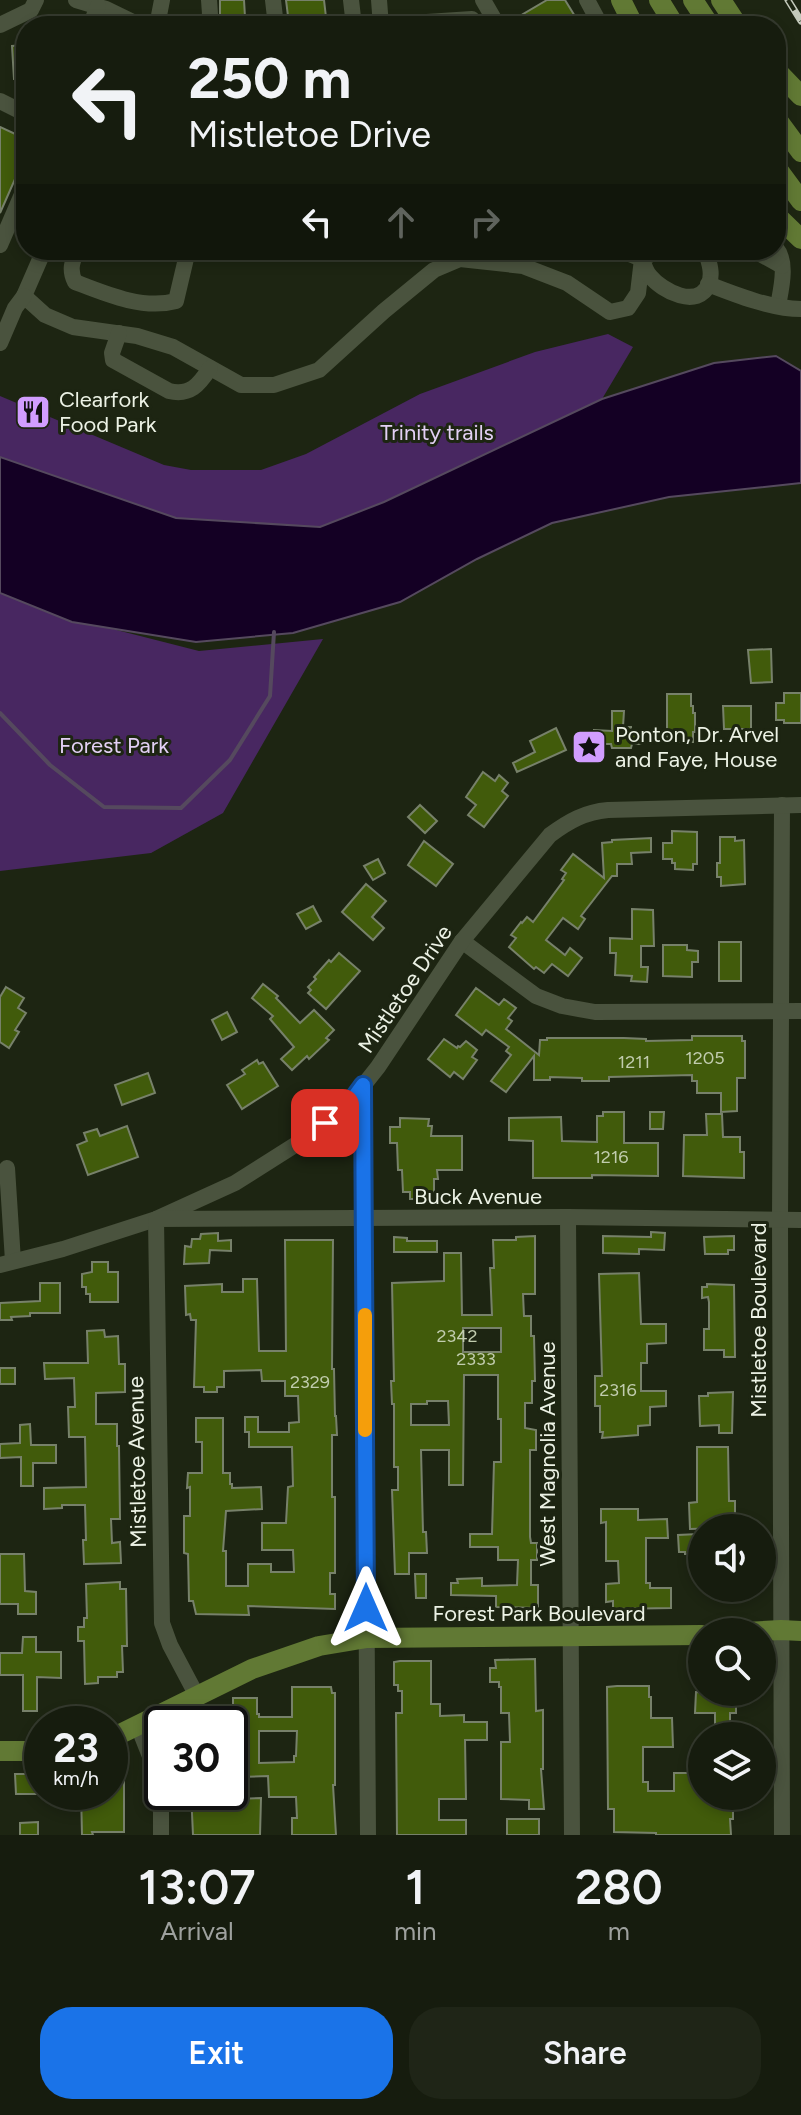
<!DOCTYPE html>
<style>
:root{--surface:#161c0e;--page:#1f2517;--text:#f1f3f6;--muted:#9ea19e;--line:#353a2e;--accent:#1a73e8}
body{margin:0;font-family:Figtree,sans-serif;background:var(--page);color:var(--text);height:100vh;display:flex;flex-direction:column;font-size:30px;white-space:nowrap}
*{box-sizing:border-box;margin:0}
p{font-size:26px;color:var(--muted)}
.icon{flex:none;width:44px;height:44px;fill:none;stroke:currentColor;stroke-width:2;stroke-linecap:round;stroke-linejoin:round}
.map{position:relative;height:1835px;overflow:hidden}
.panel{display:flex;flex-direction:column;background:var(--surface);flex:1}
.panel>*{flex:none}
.hud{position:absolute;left:16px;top:16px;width:770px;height:244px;border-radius:32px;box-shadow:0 4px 12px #0003,0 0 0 2px var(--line);background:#161c0e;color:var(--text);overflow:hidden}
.controls{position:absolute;left:688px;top:1514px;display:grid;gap:16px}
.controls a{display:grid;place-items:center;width:88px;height:88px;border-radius:50%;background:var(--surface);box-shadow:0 4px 12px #0003,0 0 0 2px var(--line);font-size:40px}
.speed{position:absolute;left:24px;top:1706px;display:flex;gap:16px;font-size:40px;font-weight:700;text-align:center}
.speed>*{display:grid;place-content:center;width:104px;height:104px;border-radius:50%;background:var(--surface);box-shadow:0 4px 12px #0003,0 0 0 2px var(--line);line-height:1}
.speed small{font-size:20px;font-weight:400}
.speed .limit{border:4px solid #111;border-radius:12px;background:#fff;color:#111}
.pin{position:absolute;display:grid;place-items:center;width:68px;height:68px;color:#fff;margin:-34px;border-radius:16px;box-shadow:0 4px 12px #0006}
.me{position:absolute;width:88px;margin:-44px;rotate:0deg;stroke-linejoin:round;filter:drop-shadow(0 0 6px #0008)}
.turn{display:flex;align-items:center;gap:28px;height:168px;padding:0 40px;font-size:36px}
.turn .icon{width:104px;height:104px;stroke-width:2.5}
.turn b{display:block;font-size:56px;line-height:68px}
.lanes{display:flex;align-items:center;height:76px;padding:0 40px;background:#0003;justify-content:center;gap:40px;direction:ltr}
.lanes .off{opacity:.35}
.eta{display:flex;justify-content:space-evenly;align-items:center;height:136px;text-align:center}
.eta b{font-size:48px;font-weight:600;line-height:56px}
.primary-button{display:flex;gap:16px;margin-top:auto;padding:16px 40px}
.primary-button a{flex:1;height:92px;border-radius:32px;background:var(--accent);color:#fff;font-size:32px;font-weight:600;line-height:92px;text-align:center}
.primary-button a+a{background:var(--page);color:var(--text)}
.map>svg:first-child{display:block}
</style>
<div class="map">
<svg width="801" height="1835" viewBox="0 0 801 1835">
<rect width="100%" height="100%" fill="#1d2512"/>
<g fill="#482761">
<path d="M608,334L633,347L602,399L384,502L320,527L176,518L0,457V396L164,465L191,470H261L306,454L420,394L535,352Z"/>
<path d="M0,593L46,612L199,651L323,639L223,813L151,853L0,871Z"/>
</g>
<path fill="#140024" stroke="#55495e" stroke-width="2" d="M776,356L801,371V483L669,497L552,523L477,559L400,602L293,633L196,642L72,622L0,593V457L176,518L320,527L384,502L602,399L714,363Z"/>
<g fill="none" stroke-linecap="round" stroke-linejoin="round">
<path stroke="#55495e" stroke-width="4" d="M0,713L50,765L104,807L181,808L230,760L270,696L274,632"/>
</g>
<g fill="#415b0b" stroke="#77816a" stroke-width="2" fill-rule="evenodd">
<path d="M220,0H244L245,17L220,19Z"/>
<path d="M286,0H324L327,26H314L313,21L289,24Z"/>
<path d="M547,0H565L581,26H509L508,23Z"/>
<path d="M26,45V78L14,79L12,46Z"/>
<path d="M0,127L26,139V162L23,161L0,213Z"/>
<path d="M771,649L772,682L751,683L748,650Z"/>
<path d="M784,693H801V723H784V720H776V703H784Z"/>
<path d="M667,694H691V706H693V713H695V732H693V742H667Z"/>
<path d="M723,706H751V729H724Z"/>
<path d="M612,711H624L623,727H631V731H641V744H632L631,748H612L611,744H594V730L612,731Z"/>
<path d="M556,728L566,750L517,772L513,763L535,752L530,741Z"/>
<path d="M483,772L495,781L499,775L508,783L502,791L508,796L484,827L468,815L476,805L466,797Z"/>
<path d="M420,805L437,821L425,833L408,817Z"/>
<path d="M672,831L697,832V864H693V870L675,869V863H672V859H663V843H672Z"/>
<path d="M720,837H735V841L744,840L745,884L721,886V877H717V863H720Z"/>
<path d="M651,838V852L631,853L632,864H617V876H612L581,916L585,919L578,929L563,918L546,940L565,955L570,948L582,958L568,976L552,964L544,973L536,967L534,969L509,947L516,938L511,935L521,922L522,923L527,917L533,922L564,880L562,879L566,873L561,870L573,854L604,878L602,843L612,842V840Z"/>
<path d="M424,841L453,864L436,886L408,865Z"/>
<path d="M378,859L385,873L373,880L364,866Z"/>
<path d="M366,884L386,901L372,917L384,928L373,940L342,912Z"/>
<path d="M313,906L321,921L306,929L297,914Z"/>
<path d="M632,909L653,910L654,946H641V967H648L647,982L631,981L632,976L615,975L616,953H610V938L632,939Z"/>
<rect x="719" y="942" width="22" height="39"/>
<path d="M663,945H687V950L698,951V962H692V977L663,976Z"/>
<path d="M339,953L360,971L326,1009L308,993L311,990L308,987L316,979L314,977L329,960L331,962Z"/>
<path d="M263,984L278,996L276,998L300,1023L314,1010L334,1030L326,1038L329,1040L309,1059L307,1056L292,1070L281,1059L294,1047L270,1019L273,1016L252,998Z"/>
<path d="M6,987L24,998L18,1008L26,1013L15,1030L19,1032L9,1048L0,1042V997Z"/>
<path d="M476,988L499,1005L504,999L516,1008L508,1018L512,1021L506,1029L539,1055L540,1040H547V1038H624L646,1039V1041L692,1040V1036H742V1041H745V1078H737V1111L721,1112V1093H697V1081H692V1075L609,1077V1081H582V1078L550,1077V1080H534V1056L506,1092L491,1081L511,1055L506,1051L509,1047L486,1030L482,1035L456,1015Z"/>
<path d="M227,1012L237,1032L222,1040L212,1020Z"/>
<path d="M444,1039L457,1048L458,1046L460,1047L466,1041L477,1050L472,1057L477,1060L463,1079L454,1072L450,1077L428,1059Z"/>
<path d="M257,1060L259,1064L263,1062L278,1086L242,1109L227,1085L245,1074L242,1070Z"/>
<path d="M148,1073L155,1093L122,1105L115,1085Z"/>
<path d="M603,1112H624V1143H658V1176L592,1175V1178H533V1141L509,1140V1118L561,1117L562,1141L597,1142V1116H603Z"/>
<path d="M650,1112H664L663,1129H650Z"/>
<path d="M706,1114H722L723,1137H740V1152H744V1178L683,1176L684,1135H707Z"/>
<path d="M400,1118L429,1119L428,1126H432L431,1136H462V1170H437L438,1179H434V1192H425V1199H410V1192H403L402,1170H398L397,1143H390V1127H400Z"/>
<path d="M127,1126L138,1157L88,1175L77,1145L87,1141L84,1133L97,1129L100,1136Z"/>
<path d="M651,1232L665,1233L664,1250L639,1249V1254L603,1253V1236L651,1237Z"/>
<path d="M218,1233V1241L231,1240V1251L210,1250L209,1263L184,1264L185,1246L191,1247L192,1239H200L201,1234Z"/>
<path d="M535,1236V1294H523L524,1316H531V1336H534L535,1381H532V1403H525V1428L536,1430V1450H530V1537L531,1543H537V1560H531V1585H538V1608L496,1607V1596L451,1595V1583H458L457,1579L482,1578V1586L517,1585L518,1560H498V1547H470V1534H492L494,1462H501V1419H498V1375H464L463,1485H449V1450H421L423,1532H426L427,1553H409V1574H395L392,1490H398V1467H394V1404H392L391,1381H394L392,1283L444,1281V1253H461L462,1315H492L490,1268H494L493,1240H516V1237ZM463,1328H501V1352H463ZM427,1401H448L449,1425H411V1404H427Z"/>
<path d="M734,1236V1250H728V1254H705L704,1237Z"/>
<path d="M394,1237L407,1238V1241H437V1252H394Z"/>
<path d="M285,1240H333L332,1369H334L335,1416H336L337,1435H332V1497H335V1573H330V1594H335V1609L248,1606L249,1615L196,1614L193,1601H189L188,1554L184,1553V1516H190V1487L187,1488L188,1473H202V1442H196V1418H223V1473H230V1484H232V1488L261,1487L262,1509L226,1511L223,1551H226V1586H248V1564H271V1572H294L293,1550H262V1523H286L288,1487L293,1486L292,1447H249V1432H245V1417H258V1432H289V1423L299,1422L298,1396H285V1381H262L261,1370L224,1371V1387H217V1392H204V1387H194L196,1320H191L190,1314L186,1315L185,1286L222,1284V1292H243V1279H257L259,1351H286Z"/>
<path d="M92,1262H108V1272H118V1302H90V1294H86V1287H82V1274L92,1272Z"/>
<path d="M639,1273L641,1324H666V1343L647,1344V1363H641V1391H666V1406L650,1407V1425L638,1426V1435L602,1438L603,1432H600V1406H595V1376H602L599,1274Z"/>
<path d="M40,1283H60V1313H30V1316L11,1317L12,1320H0V1303L40,1301Z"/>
<path d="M707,1284L734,1285L735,1357H724V1350H704V1329H709V1302L708,1297L702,1298V1287H707Z"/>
<path d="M104,1330L105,1337L118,1336L119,1364H125V1392L96,1393V1424H117V1446H119L120,1519H111L112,1543L120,1542L121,1563L84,1564L83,1540H86L85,1505H62V1508L44,1509V1488L86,1487L85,1437H69L68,1407H75L74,1378L45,1379L44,1363H88L87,1331Z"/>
<rect x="0" y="1368" width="15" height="16"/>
<path d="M733,1392L732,1433H719V1425L700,1426L699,1396H708V1393Z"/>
<path d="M30,1424L31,1445H56V1463H33V1486H21V1457L0,1458V1444L20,1443V1425Z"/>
<path d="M697,1447H728L729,1501H735V1522H720V1528L690,1529L689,1503L697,1502Z"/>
<path d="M601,1509H638V1520L667,1519L668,1538H646V1583H650V1588H671V1608L613,1609V1601L606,1602V1584L619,1583L618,1561H606V1522L601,1523Z"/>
<path d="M698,1534V1554H685V1552H679L678,1535Z"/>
<path d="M0,1554H24L25,1591L36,1592V1614H18V1604H0Z"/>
<path d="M415,1574H426V1598H416Z"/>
<path d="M120,1582V1589H126L127,1646H122L123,1672H117V1677H98V1683L85,1684L84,1641H78V1627H84V1618H87L86,1584Z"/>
<path d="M23,1637H36V1652H61V1678L37,1677V1711H23V1675H0V1653H22Z"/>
<path d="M535,1659L536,1711L543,1710V1769H541L544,1809H529V1800L501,1799V1742H510L509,1713H501V1687H499V1682H490V1668H496L495,1660Z"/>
<path d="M400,1661H431V1704H440V1716L464,1715V1722H487V1740H465L466,1799H439V1820H466V1835H397L396,1713H402V1691H398V1685H394V1662Z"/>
<path d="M617,1686H649V1697H651V1718H672L673,1747H643V1782H648V1791H674V1773H691V1763H702V1796H730V1807H733V1819H730L731,1835H656V1833L614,1832V1809H608L607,1687Z"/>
<path d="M292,1687H331L332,1693H335V1785H333L336,1835H292V1818H297L296,1797H269L268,1776L239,1777V1746H230V1724H224V1712L233,1713V1698H257V1714H259V1717H292ZM259,1731H297L296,1756H294V1762L259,1763Z"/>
<path d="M696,1692L736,1693V1713H730V1727H715V1713H695Z"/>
<path d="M122,1771V1776H124V1832H92L93,1835H82L81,1792H110V1772Z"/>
<path d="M15,1774H36V1794H16Z"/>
<path d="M191,1792H235V1799L261,1798L260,1835H193Z"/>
<rect x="507" y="1819" width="32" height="16"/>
<path d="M38,1822V1835H20V1823Z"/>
</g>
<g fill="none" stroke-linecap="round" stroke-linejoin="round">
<g stroke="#4a533e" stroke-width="16">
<path d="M76,0L106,9L141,26"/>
<path d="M273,0L276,26"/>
<path d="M351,0L354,26"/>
<path d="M379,0L381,26"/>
<path d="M483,0L498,26"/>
<path d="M587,0L601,26"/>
<path d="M0,25L31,10L36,0"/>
<path d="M381,25L472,19"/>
<path d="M90,26L98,6"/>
<path d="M157,26L162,0"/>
<path d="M207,26L210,14L209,0"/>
<path d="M0,101L26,114"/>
<path d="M0,245L26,185"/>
<path d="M776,248C788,262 781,289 778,306"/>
<path d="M44,250L24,296L45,315L73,327L137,336L173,347L241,385H274L319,370L384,311L434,270L460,259L523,266L567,283L610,312L628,308L638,293L642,259L620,250"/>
<path d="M77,250C72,262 69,270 75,282C106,294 143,310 176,301L188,250"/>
<path d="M659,250L642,259C644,265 646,272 650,276C662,291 698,310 709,284C713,273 709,262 706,253L702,250"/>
<path d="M753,250L782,266"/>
<path d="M708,284C736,295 772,309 801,309"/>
<path d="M119,333L112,353L113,360L169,391C190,396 199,385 210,368"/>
<path d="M0,343L15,308L24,296"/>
<path d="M782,805L780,1220L782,1835"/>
<path d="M462,941L536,996L562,1006L595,1012L801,1011"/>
<path d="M363,1085L368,1835"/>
<path d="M7,1168L13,1261"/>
<path d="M568,1217L572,1835"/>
<path d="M0,1265L63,1249L156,1219L235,1183L295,1145L325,1123L355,1096L378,1067L462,941L550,835C569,821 585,812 608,810L801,805"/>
<path d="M197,1696L170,1645L162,1623L156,1219L568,1217L801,1220"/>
<path d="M138,1726L161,1784V1835"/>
</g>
<g stroke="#617934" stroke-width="20">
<path d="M621,0L634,26"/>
<path d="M659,0L675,26"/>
<path d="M693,0L710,26"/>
<path d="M721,0L738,26"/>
<path d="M776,70L801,96"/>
<path d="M776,118L801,152"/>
<path d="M776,167L801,201"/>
<path d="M776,215L801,239"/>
<path d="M746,1632L781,1630L801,1631"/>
<path d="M110,1739L252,1669L319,1646L367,1638L702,1635"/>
<path d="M0,1751H42"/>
</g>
<g stroke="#c3c9bb" stroke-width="7">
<path id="rail" d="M788,0L801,21"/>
</g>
<use href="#rail" stroke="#1d2512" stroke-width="4" stroke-dasharray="12" stroke-linecap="butt"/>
</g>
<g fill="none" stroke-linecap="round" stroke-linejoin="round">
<g stroke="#114b97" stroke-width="20">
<path id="route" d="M325,1123L355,1096L363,1085L366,1608"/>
</g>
<use href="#route" stroke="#1a73e8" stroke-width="14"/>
<path stroke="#f59e0b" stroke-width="14" d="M365,1315V1430"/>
</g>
<defs>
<g id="restaurant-square" transform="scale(1.8)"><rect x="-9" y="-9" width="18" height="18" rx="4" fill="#d19dfe" stroke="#1d2512"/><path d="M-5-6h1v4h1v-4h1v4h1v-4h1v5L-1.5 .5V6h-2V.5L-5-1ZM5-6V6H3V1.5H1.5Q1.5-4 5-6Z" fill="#111"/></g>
<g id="sight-square" transform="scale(1.8)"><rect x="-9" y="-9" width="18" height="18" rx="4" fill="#d19dfe" stroke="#1d2512"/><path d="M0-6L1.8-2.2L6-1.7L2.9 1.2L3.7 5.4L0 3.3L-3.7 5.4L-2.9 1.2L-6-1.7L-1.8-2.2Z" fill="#111"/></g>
</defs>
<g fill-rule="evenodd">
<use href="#restaurant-square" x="33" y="412"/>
<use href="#sight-square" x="589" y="747"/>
</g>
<g text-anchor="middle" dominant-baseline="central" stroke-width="6" stroke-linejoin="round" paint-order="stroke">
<g font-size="18" fill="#c1ccae">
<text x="705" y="1058">1205</text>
<text x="634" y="1062">1211</text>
<text x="611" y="1157">1216</text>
<text x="457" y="1336">2342</text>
<text x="476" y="1359">2333</text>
<text x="310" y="1382">2329</text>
<text x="618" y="1390">2316</text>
</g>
<g font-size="22" fill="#ecf2e5" stroke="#1d2512" text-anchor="start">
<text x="59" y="399">Clearfork<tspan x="59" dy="25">Food Park</tspan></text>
<text x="615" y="734">Ponton, Dr. Arvel<tspan x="615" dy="25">and Faye, House</tspan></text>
</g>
<g font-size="22" fill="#e3d0f5" stroke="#1d2512">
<text x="437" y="432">Trinity trails</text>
<text x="114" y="745">Forest Park</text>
</g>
<g font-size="22" fill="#ecf2e5" stroke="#1d2512">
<text transform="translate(405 989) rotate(-56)">Mistletoe Drive</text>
<text x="478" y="1196">Buck Avenue</text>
<text transform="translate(758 1320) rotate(-90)">Mistletoe Boulevard</text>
<text transform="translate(547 1454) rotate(-90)">West Magnolia Avenue</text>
<text transform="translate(137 1462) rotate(-91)">Mistletoe Avenue</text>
<text x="539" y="1613">Forest Park Boulevard</text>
</g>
</g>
</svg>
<div class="controls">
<a><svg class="icon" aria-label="sound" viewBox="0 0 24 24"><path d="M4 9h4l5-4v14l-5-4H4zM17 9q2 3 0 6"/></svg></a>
<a><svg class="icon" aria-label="search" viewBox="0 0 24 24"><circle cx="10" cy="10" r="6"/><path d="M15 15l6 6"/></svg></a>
<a><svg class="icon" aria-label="layers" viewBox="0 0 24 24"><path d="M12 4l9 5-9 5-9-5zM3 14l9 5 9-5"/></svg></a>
</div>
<div class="speed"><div>23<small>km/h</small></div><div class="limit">30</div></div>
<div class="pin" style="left:325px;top:1123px;background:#d93025"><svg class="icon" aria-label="arrive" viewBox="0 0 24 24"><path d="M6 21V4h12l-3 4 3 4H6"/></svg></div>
<svg class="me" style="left:366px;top:1608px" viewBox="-20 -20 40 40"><path d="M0-17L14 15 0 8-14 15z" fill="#1a73e8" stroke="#fff" stroke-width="4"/></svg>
<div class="hud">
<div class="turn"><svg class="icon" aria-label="left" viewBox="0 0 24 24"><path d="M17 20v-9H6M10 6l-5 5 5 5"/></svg><div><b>250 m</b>Mistletoe Drive</div></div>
<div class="lanes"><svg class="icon" aria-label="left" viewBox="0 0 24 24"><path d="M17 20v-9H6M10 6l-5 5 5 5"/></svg><svg class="icon off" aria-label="ahead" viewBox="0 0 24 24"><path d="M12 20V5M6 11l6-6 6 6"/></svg><svg class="icon off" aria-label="right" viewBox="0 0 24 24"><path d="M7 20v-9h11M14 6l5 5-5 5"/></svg></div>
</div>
</div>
<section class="panel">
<div class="eta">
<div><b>13:07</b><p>Arrival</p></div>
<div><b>1</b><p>min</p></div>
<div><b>280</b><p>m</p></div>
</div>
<div class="primary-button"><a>Exit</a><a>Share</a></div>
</section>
